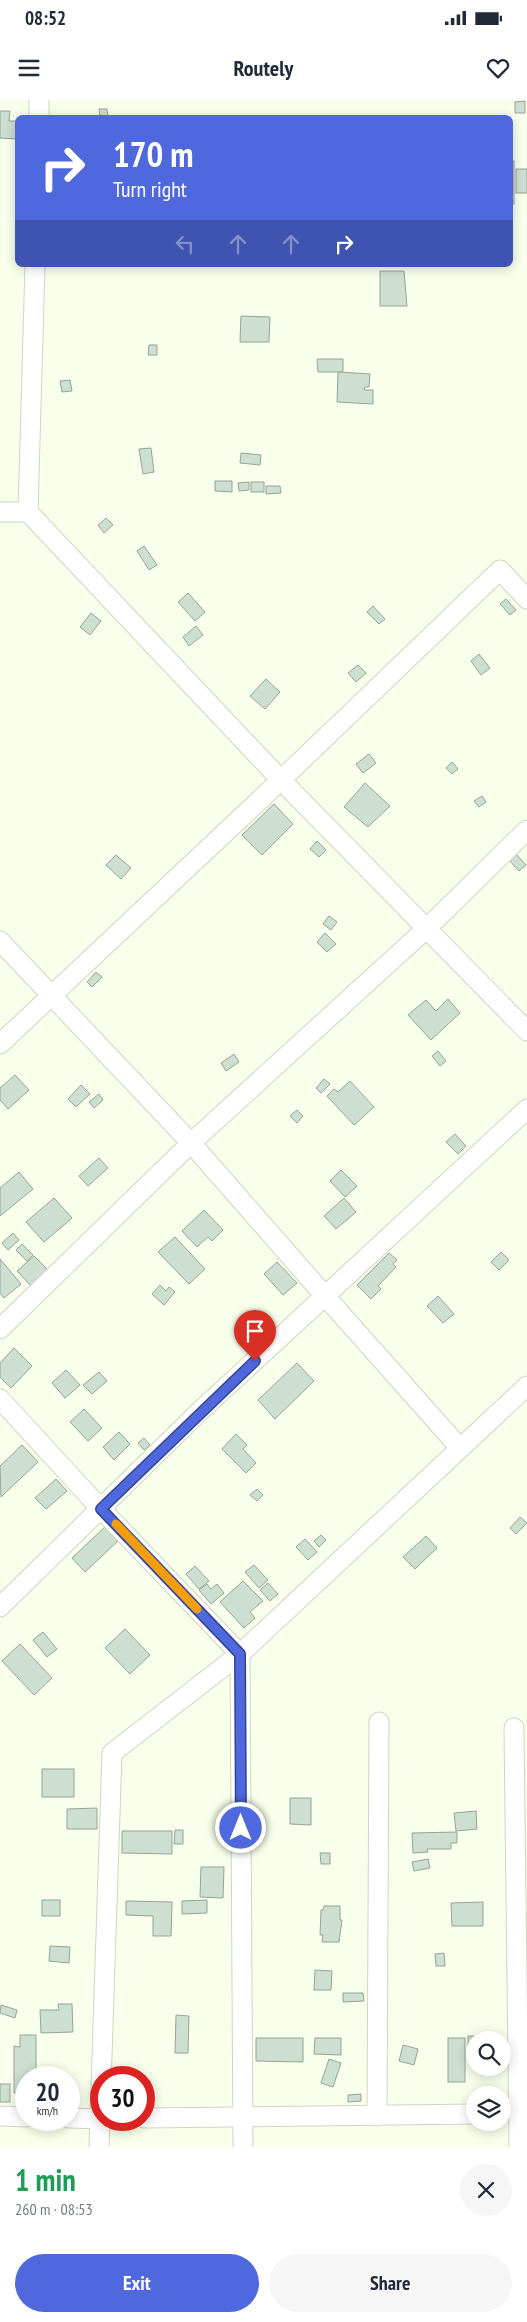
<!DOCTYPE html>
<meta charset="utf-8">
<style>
:root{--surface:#fff;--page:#f6f6f7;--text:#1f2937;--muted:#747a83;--accent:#4f68dd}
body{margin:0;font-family:"PT Sans Narrow",sans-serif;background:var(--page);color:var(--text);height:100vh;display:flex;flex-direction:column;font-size:19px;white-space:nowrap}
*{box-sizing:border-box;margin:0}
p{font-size:16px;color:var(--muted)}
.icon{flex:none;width:28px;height:28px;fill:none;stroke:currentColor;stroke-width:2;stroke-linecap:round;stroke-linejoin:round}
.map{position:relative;height:2047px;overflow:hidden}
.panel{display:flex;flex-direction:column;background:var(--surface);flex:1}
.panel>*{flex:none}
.banner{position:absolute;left:15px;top:15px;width:498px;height:152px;border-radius:8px;box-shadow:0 2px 12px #0003;background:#4f68dd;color:#fff;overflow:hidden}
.buttons{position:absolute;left:466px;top:1931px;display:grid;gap:10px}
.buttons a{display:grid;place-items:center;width:45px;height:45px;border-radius:50%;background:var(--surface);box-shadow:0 2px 12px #0003;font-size:25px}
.speed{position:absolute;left:15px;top:1966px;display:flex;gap:10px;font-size:25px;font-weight:700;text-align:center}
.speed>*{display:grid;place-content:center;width:65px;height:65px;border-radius:50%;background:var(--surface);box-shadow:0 2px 12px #0003;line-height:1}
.speed small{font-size:12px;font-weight:400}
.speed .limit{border:8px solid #d22;background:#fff;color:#111}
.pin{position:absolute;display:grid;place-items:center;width:42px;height:42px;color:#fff;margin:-51px -21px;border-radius:50% 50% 50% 0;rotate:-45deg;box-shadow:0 0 5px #0007}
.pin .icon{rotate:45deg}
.me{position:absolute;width:55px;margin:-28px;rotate:0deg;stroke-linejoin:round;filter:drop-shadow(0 0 4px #0008)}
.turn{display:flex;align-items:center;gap:18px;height:105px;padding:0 15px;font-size:22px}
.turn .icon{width:65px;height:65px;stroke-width:2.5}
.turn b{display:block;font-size:35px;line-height:42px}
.lanes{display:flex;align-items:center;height:48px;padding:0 15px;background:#0003;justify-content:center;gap:25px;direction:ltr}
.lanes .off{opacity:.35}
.round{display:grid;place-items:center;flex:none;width:52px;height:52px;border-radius:26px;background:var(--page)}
.overview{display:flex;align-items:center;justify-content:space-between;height:85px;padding:0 15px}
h1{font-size:30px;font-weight:800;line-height:38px;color:#1e9e55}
.action{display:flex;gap:10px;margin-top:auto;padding:10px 15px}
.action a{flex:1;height:58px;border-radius:30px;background:var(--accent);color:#fff;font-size:20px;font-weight:800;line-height:58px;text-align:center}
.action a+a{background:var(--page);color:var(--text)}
.status{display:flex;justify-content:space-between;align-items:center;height:35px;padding:0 25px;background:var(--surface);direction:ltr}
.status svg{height:14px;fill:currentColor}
header{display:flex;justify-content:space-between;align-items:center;height:65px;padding:0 15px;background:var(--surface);font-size:22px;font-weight:800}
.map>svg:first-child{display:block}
</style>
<div class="status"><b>08:52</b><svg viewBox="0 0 49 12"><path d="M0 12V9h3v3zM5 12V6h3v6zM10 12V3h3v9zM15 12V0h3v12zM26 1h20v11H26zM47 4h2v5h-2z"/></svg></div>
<header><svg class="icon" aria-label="menu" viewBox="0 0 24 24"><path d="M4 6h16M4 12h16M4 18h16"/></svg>Routely<svg class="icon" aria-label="heart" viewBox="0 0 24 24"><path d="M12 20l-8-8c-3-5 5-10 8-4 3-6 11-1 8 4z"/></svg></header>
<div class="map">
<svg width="527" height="2047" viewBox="0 0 527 2047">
<rect width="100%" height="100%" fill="#f8ffeb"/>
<g fill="#cddfd1" stroke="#94a497">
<path d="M525,1V13H515V2Z"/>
<path d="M99,9H107L108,18H100Z"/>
<path d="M0,11H10L9,21H18L17,39L0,38Z"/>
<rect x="510" y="61" width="4" height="43"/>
<rect x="516" y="69" width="11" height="24"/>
<path d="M380,171H404L407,206H380Z"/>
<path d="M241,216L270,217L269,242H240Z"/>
<path d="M149,245H157V255H148Z"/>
<path d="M317,259H343V272H318Z"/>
<path d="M338,272L370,274L369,287H365L364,290H373V304L337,302Z"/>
<path d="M70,280L72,291L62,292L60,281Z"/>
<path d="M151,348L154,372L143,374L139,349Z"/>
<path d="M241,353L261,355L260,365L240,363Z"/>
<path d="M215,381H232V392L215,391Z"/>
<path d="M249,382V390L239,391L238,383Z"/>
<rect x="251" y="382" width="13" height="10"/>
<path d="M266,386H280L281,393L266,394Z"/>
<path d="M106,418L113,425L104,433L98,425Z"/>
<path d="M144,446L157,465L149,470L137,451Z"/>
<path d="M188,493L205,512L195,521L178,502Z"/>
<path d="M506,499L516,510L510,515L500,504Z"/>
<path d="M373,506L385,519L379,524L367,512Z"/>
<path d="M91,513L101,521L90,535L80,527Z"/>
<path d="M196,526L203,535L189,546L183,537Z"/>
<path d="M479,554L490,568L481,575L471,561Z"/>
<path d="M358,565L366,573L356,582L348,573Z"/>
<path d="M266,579L280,592L265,609L250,596Z"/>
<path d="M369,654L376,663L363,673L356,664Z"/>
<path d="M452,662L458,669L452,674L446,668Z"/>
<path d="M365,683L390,706L368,727L344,707Z"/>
<path d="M482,696L486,702L479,707L474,701Z"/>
<path d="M274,704L293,724L262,755L242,735Z"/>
<path d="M317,741L326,750L319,757L310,749Z"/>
<path d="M515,753L526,765L519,771L508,759Z"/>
<path d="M116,755L131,768L121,779L106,765Z"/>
<path d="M329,816L337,822L331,830L323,824Z"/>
<path d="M325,833L336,844L327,852L317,842Z"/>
<path d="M96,872L102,877L92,887L87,882Z"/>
<path d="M448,899L460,913L431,940L408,915L426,900L436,911Z"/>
<path d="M438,951L446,961L440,966L432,956Z"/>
<path d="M234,954L239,962L226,971L221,963Z"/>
<path d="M15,975L29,990L8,1009L0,1000V988Z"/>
<path d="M324,979L330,984L321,993L316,988Z"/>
<path d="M350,981L374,1007L354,1025L327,996L334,989L338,992Z"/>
<path d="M81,985L90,994L76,1007L68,999Z"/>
<path d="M99,994L103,1000L94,1008L89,1002Z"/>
<path d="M297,1010L303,1016L297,1023L290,1016Z"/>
<path d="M455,1034L466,1046L458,1054L446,1042Z"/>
<path d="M99,1058L108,1068L88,1086L79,1076Z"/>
<path d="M341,1070L357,1086L345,1097L330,1081Z"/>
<path d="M19,1072L33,1089L0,1116V1088Z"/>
<path d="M54,1098L72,1118L44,1142L26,1122Z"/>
<path d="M344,1098L356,1112L336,1129L324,1116Z"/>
<path d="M204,1110L223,1130L212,1141L208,1137L197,1147L182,1131Z"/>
<path d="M13,1133L19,1140L8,1150L2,1143Z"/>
<path d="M175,1137L205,1169L189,1184L158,1152Z"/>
<path d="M22,1144L33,1155L27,1161L16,1150Z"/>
<path d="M501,1152L509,1160L499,1170L491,1162Z"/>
<path d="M389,1153L397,1160L393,1164L396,1167L378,1186L381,1189L371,1199L357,1185Z"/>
<path d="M34,1156L48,1170L31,1186L17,1171Z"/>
<path d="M0,1159L21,1184L4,1198L0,1193Z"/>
<path d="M277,1162L297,1183L283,1195L264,1174Z"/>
<path d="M160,1185L166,1191L169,1187L175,1192L164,1205L152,1194Z"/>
<path d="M438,1196L454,1214L443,1223L427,1206Z"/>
<path d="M14,1248L32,1266L11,1288L0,1277V1263Z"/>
<path d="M297,1263L314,1281L275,1319L258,1300Z"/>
<path d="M66,1270L80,1285L65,1298L52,1283Z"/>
<path d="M99,1272L107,1281L92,1294L83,1285Z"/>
<path d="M84,1309L102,1328L88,1341L70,1322Z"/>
<path d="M119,1332L130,1344L114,1360L103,1347Z"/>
<path d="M236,1334L247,1345L243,1349L256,1363L246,1373L222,1349Z"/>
<path d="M144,1338L150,1345L144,1350L138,1343Z"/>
<path d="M22,1345L38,1362L1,1397L0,1366Z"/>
<path d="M56,1379L67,1391L46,1409L35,1398Z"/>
<path d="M257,1389L263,1395L257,1401L250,1395Z"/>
<path d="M520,1417L527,1423L516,1434L510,1428Z"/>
<path d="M107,1425L120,1439L85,1472L72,1458Z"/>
<path d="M321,1435L326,1440L319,1447L314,1441Z"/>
<path d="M426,1436L437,1448L415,1469L403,1457Z"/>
<path d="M305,1439L317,1452L308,1460L296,1447Z"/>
<path d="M254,1465L268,1480L259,1488L245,1472Z"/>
<path d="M195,1466L209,1481L199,1489L186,1474Z"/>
<path d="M243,1481L263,1501L250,1512L255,1518L244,1528L220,1502Z"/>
<path d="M268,1483L278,1494L270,1501L260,1490Z"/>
<path d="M207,1484L211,1489L217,1484L224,1493L211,1504L199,1490Z"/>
<path d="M125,1529L150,1555L130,1574L105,1548Z"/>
<path d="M43,1532L57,1549L47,1557L33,1540Z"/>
<path d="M20,1544L52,1578L34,1595L2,1561Z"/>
<rect x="42" y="1669" width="32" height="28"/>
<path d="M290,1698H311V1725L290,1724Z"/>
<path d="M97,1708V1729H67V1709Z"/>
<path d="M476,1711L477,1729L456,1731L454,1713Z"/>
<path d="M175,1730H183V1744H174Z"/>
<path d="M122,1731H172V1754L122,1753Z"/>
<path d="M457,1732V1743H451V1749H427L428,1752L413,1753L412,1733Z"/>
<path d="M320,1753H330V1764H321Z"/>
<path d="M428,1759L430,1768L414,1771L412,1762Z"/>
<path d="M201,1767H224L223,1798L200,1797Z"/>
<rect x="42" y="1800" width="18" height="16"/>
<path d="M207,1800V1813L182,1814V1801Z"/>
<path d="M126,1801L172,1802L171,1836H153V1816L126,1815Z"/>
<path d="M483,1802V1826H452L451,1803Z"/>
<path d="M324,1806H340V1820H342L339,1842H322L323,1835H320L321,1810H323Z"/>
<path d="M50,1846L70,1847L69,1863L49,1861Z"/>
<path d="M444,1853L445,1866H436L435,1854Z"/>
<path d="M315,1870L332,1871L331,1890H314Z"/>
<path d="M343,1893H363L364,1901L343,1902Z"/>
<path d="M58,1904H72L73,1932L41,1933L40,1910H59Z"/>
<path d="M1,1905L17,1910L15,1918L0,1913Z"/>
<path d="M176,1915L189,1916L188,1953H175Z"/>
<path d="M20,1935H36V1978H26V2002H20V1993H14V1946L20,1947Z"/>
<path d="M468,1936L499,1937V1940H475V1946H468Z"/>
<path d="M256,1938H303V1962L256,1961Z"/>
<path d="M315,1938H341V1955L314,1954Z"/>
<rect x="448" y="1938" width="17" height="44"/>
<path d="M403,1945L418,1949L414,1965L399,1961Z"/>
<path d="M329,1959L341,1963L333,1987L321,1983Z"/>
<path d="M38,1972L51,1973V1978H38Z"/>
<rect x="0" y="1984" width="10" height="18"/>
<path d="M361,1994V2001L348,2002V1995Z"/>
</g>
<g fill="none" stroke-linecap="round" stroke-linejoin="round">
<g stroke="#cfd5c2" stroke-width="21">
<g id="minor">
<path d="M39,18V0"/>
<path d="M0,412H28L281,680L527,931"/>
<path d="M28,412L35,165"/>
<path d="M0,841L191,1043L325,1196L527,1009"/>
<path d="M0,944L281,680L500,470L527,499"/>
<path d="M0,1229L191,1043L426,829L527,730"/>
<path d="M0,1299L101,1409L240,1554L243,2047"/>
<path d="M0,1507L199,1312L325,1196L460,1348"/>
<path d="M514,1628L519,2047"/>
<path d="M0,2016L26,2017"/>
<path d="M377,2016L379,1622"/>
<path d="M69,2018L101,2019"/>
<path d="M144,2018L475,2014"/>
<path d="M99,2047L112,1653L240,1554L527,1286"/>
</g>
</g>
<use href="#minor" stroke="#fff" stroke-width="19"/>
</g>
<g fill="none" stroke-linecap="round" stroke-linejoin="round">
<g stroke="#334490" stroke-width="12">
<path id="route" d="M241,1728L240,1554L101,1409L255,1261"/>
</g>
<use href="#route" stroke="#4f68dd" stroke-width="9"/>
<path stroke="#f59e0b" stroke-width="9" d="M116,1424L197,1509"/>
</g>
</svg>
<div class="buttons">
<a><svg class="icon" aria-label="search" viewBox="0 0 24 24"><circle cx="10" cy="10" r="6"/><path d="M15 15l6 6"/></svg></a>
<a><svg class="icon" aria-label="layers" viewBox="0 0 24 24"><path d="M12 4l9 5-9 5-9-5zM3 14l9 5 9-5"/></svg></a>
</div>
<div class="speed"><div>20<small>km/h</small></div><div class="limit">30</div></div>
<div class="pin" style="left:255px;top:1261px;background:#d93025"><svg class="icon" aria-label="arrive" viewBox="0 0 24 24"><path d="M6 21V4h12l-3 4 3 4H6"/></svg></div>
<svg class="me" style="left:241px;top:1728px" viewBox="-20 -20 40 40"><circle r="17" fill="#4f68dd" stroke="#fff" stroke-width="3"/><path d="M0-11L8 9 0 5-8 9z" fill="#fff"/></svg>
<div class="banner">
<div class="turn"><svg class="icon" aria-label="right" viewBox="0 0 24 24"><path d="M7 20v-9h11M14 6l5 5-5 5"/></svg><div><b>170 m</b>Turn right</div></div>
<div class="lanes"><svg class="icon off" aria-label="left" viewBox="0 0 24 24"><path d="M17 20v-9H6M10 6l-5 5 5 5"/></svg><svg class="icon off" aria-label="ahead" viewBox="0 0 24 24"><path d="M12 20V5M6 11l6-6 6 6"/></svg><svg class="icon off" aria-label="ahead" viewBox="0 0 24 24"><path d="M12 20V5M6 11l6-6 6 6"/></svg><svg class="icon" aria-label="right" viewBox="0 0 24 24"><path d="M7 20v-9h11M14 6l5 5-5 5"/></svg></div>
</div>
</div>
<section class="panel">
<div class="overview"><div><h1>1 min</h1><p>260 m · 08:53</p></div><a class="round"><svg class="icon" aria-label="close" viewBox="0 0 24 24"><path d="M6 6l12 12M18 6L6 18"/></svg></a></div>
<div class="action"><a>Exit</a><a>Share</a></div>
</section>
